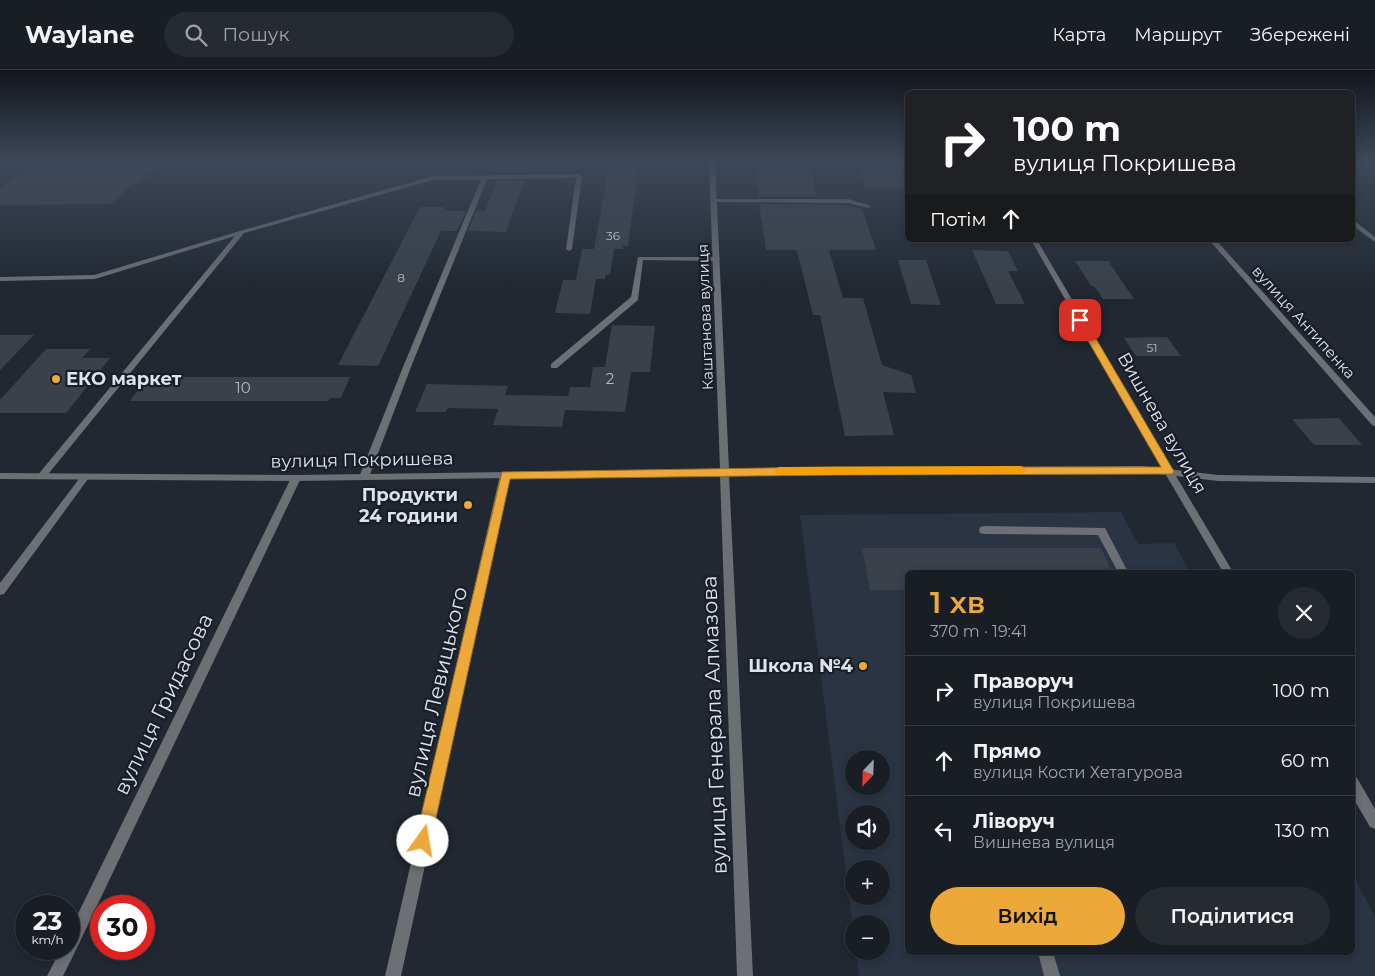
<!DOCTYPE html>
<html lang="uk">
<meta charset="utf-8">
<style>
:root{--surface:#191e25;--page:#262b32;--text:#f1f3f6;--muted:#9fa2a7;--line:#373c42;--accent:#eca93a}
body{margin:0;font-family:Montserrat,sans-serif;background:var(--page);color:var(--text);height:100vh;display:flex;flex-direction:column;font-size:19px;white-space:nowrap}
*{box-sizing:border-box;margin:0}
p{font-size:16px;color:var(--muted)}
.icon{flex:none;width:28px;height:28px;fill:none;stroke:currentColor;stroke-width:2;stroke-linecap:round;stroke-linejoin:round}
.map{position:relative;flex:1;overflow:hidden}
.side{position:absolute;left:905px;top:500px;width:450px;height:385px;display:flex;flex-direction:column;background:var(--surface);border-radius:8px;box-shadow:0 2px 8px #0003,0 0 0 1px var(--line)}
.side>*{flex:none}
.guide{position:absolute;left:905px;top:20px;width:450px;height:152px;border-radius:8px;box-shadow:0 2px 8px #0003,0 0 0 1px var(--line);background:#202124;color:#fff;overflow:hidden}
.needle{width:32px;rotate:203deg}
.controls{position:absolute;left:845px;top:680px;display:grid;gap:10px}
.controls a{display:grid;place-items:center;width:45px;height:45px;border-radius:50%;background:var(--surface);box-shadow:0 2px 8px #0003,0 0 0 1px var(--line);font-size:25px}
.speed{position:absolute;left:15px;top:825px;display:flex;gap:10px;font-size:25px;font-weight:700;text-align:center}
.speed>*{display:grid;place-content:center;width:65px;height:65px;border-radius:50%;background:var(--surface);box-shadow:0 2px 8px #0003,0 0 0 1px var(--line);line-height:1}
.speed small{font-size:12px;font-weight:400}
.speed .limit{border:8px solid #d22;background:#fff;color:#111}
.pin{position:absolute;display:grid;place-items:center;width:42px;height:42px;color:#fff;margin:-21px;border-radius:10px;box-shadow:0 2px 8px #0006}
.me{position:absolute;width:55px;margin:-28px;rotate:13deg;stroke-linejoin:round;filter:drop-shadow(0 0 4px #0008)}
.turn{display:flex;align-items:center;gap:18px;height:105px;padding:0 25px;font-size:22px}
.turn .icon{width:65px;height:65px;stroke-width:2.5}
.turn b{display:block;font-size:35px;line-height:42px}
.then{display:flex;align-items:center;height:48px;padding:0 25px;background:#0003;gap:10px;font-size:19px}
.round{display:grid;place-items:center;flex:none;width:52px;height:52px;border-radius:26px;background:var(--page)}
.head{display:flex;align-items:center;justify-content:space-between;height:85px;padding:0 25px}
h1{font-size:30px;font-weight:600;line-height:38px;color:var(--accent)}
.primary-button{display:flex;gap:10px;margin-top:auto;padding:10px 25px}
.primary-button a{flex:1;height:58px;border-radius:30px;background:var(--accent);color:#111;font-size:20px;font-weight:600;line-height:58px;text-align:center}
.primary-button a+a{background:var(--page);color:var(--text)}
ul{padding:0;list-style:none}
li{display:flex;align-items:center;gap:15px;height:70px;padding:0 25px;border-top:1px solid var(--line)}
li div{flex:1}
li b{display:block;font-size:19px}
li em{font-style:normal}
header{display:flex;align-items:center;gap:30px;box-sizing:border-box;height:70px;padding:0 25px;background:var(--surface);border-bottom:1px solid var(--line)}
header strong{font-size:24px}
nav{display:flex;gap:28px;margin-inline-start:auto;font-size:18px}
.search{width:350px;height:45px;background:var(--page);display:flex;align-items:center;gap:12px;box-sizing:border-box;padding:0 18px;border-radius:28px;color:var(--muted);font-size:19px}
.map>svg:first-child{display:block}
</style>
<header>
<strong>Waylane</strong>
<div class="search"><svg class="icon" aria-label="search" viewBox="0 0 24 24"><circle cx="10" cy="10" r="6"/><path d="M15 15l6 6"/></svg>Пошук</div>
<nav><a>Карта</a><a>Маршрут</a><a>Збережені</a></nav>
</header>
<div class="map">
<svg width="1375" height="906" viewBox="0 0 1375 906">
<rect width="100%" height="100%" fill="#212831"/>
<path fill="#2a3442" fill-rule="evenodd" d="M1121,442L1138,474L1174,473L1190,502H908V882H1352L1353,805L1375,847V906H859L856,881H881V854H854V864L800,445ZM854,689H881V716H854ZM854,744H881V771H854ZM854,799H881V826H854Z"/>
<g fill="#3a414b">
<path d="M36,91H162L137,114H132L111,134L0,135V118Z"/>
<path d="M505,91H532L527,103H500Z"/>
<path d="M610,91H639L628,176H623V179H614L610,205H605V209H596L590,244L555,243L563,210H576L582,179H594Z"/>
<path d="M754,91H778L779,94H810L817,127H759Z"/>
<path d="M857,91H897L908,118H866Z"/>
<path d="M497,111H524L506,162L468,161L476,141H485Z"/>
<path d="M759,134L848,135L862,139L876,180H829L843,228H863L882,295L911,305L916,323L883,322L894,365L845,366L820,245H813L797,180H766Z"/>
<path d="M420,137H445L443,141H466L457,161H441L378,296L338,295Z"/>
<path d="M972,180L1008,181L1018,201H1008L1025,234H996Z"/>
<path d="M898,190H926L941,235L911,234Z"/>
<path d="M1075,191H1108L1134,229H1103L1094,216H1091Z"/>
<path d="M612,255L655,256L650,302H631L625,342L565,340L562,357L493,355L498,339L448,338L446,342H415L427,314L508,316L505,325L568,326L570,317H590L593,297H605Z"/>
<path d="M0,265H34L0,300Z"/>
<path d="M1167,267L1181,286H1136L1124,268Z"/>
<path d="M46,279H90L82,288H110L66,343H0V330Z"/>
<path d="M148,307H350L341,328H330L328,331H130Z"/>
<path d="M1339,348L1362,375H1314L1292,349Z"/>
<path d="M862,478H1101L1112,502H908V520H870Z"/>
</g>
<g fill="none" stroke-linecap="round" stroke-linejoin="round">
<g fill="#6c6f74" fill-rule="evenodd">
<path d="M579,104L582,106L572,179L569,181L566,179L576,108L433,110L244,163L45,408L42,409L37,406L235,166L95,209L0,211V207L94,205L240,161L433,106Z"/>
<path d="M712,129H848L871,136L868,138L848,133L714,132L711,130Z"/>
<path d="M638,187H717L720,189L717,191L643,190L638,230L557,298H551V294L631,227Z"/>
<path d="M984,456L1105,458L1128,502H1118L1098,465L984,464L980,463L979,460L980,457Z"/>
<path d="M1038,882H1053L1060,906H1044Z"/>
</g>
<g fill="#6c6f74" fill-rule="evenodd">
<path d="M485,105L488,107L411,297L369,407L364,410L361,409L359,407L403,297L482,107Z"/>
<path d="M1352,149L1375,167V172L1352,155Z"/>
<path d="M1031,170H1037L1173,401L1171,403H1165Z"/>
<path d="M1209,170H1216L1375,347V356L1372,355Z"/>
<path d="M505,402L510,405L401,906H385L500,405Z"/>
<path d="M85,404L90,407L88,409L4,524L0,525V513L82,405Z"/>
<path d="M296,405L301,408L74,884L63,906H47L61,879H69V862L291,408Z"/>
</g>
<g fill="#6c6f74" fill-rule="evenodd">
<path d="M709,91H715L729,399L1142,396L1218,405L1375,407V413L1218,411L1176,406L1233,502H1223L1166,405L1142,402L729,405L753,906H737L720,405L296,411L0,409V403L296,405L720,399Z"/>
<path d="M1352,707L1357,708L1375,739V759L1370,757L1352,726Z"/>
</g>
</g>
<linearGradient id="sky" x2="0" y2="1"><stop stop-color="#12161b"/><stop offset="0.42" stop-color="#3d485a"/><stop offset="1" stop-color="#3d485a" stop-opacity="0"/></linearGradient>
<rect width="1375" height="217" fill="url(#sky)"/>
<path fill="#eca93a" stroke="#996e26" d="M1080,247L1085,250L1172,398L1174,401L1172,404L834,405L510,409L431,771L429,777L423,779L418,777L415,771L502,402L834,397H1161L1076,250Z"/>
<path fill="#f59e0b" d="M1021,396L1027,400L1021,404L779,405L773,401L779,397Z"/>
<g fill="#eca93a" stroke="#171e27" stroke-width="2">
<circle cx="56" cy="309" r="5"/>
<circle cx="468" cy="435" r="5"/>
<circle cx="863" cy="596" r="5"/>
</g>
<g text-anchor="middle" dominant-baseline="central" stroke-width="4.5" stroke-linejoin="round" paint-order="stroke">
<g font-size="12" fill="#b5bac2">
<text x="613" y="165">36</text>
<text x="401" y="207">8</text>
<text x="1152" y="277">51</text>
</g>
<g font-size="15" fill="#dee2e9" stroke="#171e27">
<text transform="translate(705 247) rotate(-92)">Каштанова вулиця</text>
<text transform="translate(1304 252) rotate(48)">вулиця Антипенка</text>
</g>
<g font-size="15" fill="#b5bac2">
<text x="610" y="308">2</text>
<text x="243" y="317">10</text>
</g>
<g font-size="18" font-weight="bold" fill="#dee2e9" stroke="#171e27" text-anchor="end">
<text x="66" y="309" text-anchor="start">ЕКО маркет</text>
<text x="458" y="425">Продукти<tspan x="458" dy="21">24 години</tspan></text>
<text x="853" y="596">Школа №4</text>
</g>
<g font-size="18" fill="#dee2e9" stroke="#171e27">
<text transform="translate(1162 353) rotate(60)">Вишнева вулиця</text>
<text transform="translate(362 390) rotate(-1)">вулиця Покришева</text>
</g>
<g font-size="21" fill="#dee2e9" stroke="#171e27">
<text transform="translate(436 622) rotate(-77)">вулиця Левицького</text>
<text transform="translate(163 634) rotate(-64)">вулиця Гридасова</text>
<text transform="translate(714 655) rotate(-92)">вулиця Генерала Алмазова</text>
</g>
</g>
</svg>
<div class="controls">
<a><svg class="needle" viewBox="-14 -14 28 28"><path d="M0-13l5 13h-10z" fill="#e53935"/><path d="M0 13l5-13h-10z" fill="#9fa2a7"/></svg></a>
<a><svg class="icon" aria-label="sound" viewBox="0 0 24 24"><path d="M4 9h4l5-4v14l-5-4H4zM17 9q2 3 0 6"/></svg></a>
<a>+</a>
<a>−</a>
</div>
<div class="speed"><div>23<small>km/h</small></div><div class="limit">30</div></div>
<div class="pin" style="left:1080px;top:250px;background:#d93025"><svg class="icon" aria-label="arrive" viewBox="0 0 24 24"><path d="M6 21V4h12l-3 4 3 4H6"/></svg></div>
<svg class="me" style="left:423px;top:771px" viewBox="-20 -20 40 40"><circle r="19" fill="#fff"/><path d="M0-13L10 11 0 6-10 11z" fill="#eca93a"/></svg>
<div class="guide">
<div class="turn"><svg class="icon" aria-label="right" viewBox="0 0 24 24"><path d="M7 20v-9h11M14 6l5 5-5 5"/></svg><div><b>100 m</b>вулиця Покришева</div></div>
<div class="then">Потім<svg class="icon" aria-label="ahead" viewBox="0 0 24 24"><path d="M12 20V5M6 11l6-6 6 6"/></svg></div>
</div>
<section class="side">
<div class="head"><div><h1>1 хв</h1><p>370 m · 19:41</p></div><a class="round"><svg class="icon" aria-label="close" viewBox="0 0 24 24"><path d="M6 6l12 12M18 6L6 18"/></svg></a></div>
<ul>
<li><svg class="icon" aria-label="right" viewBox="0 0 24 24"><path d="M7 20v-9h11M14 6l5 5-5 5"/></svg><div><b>Праворуч</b><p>вулиця Покришева</p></div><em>100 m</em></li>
<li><svg class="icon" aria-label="ahead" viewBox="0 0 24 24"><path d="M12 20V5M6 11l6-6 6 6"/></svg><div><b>Прямо</b><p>вулиця Кости Хетагурова</p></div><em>60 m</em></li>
<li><svg class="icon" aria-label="left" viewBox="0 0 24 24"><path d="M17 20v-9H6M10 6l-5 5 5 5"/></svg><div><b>Ліворуч</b><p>Вишнева вулиця</p></div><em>130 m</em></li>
</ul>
<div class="primary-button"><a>Вихід</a><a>Поділитися</a></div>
</section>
</div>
